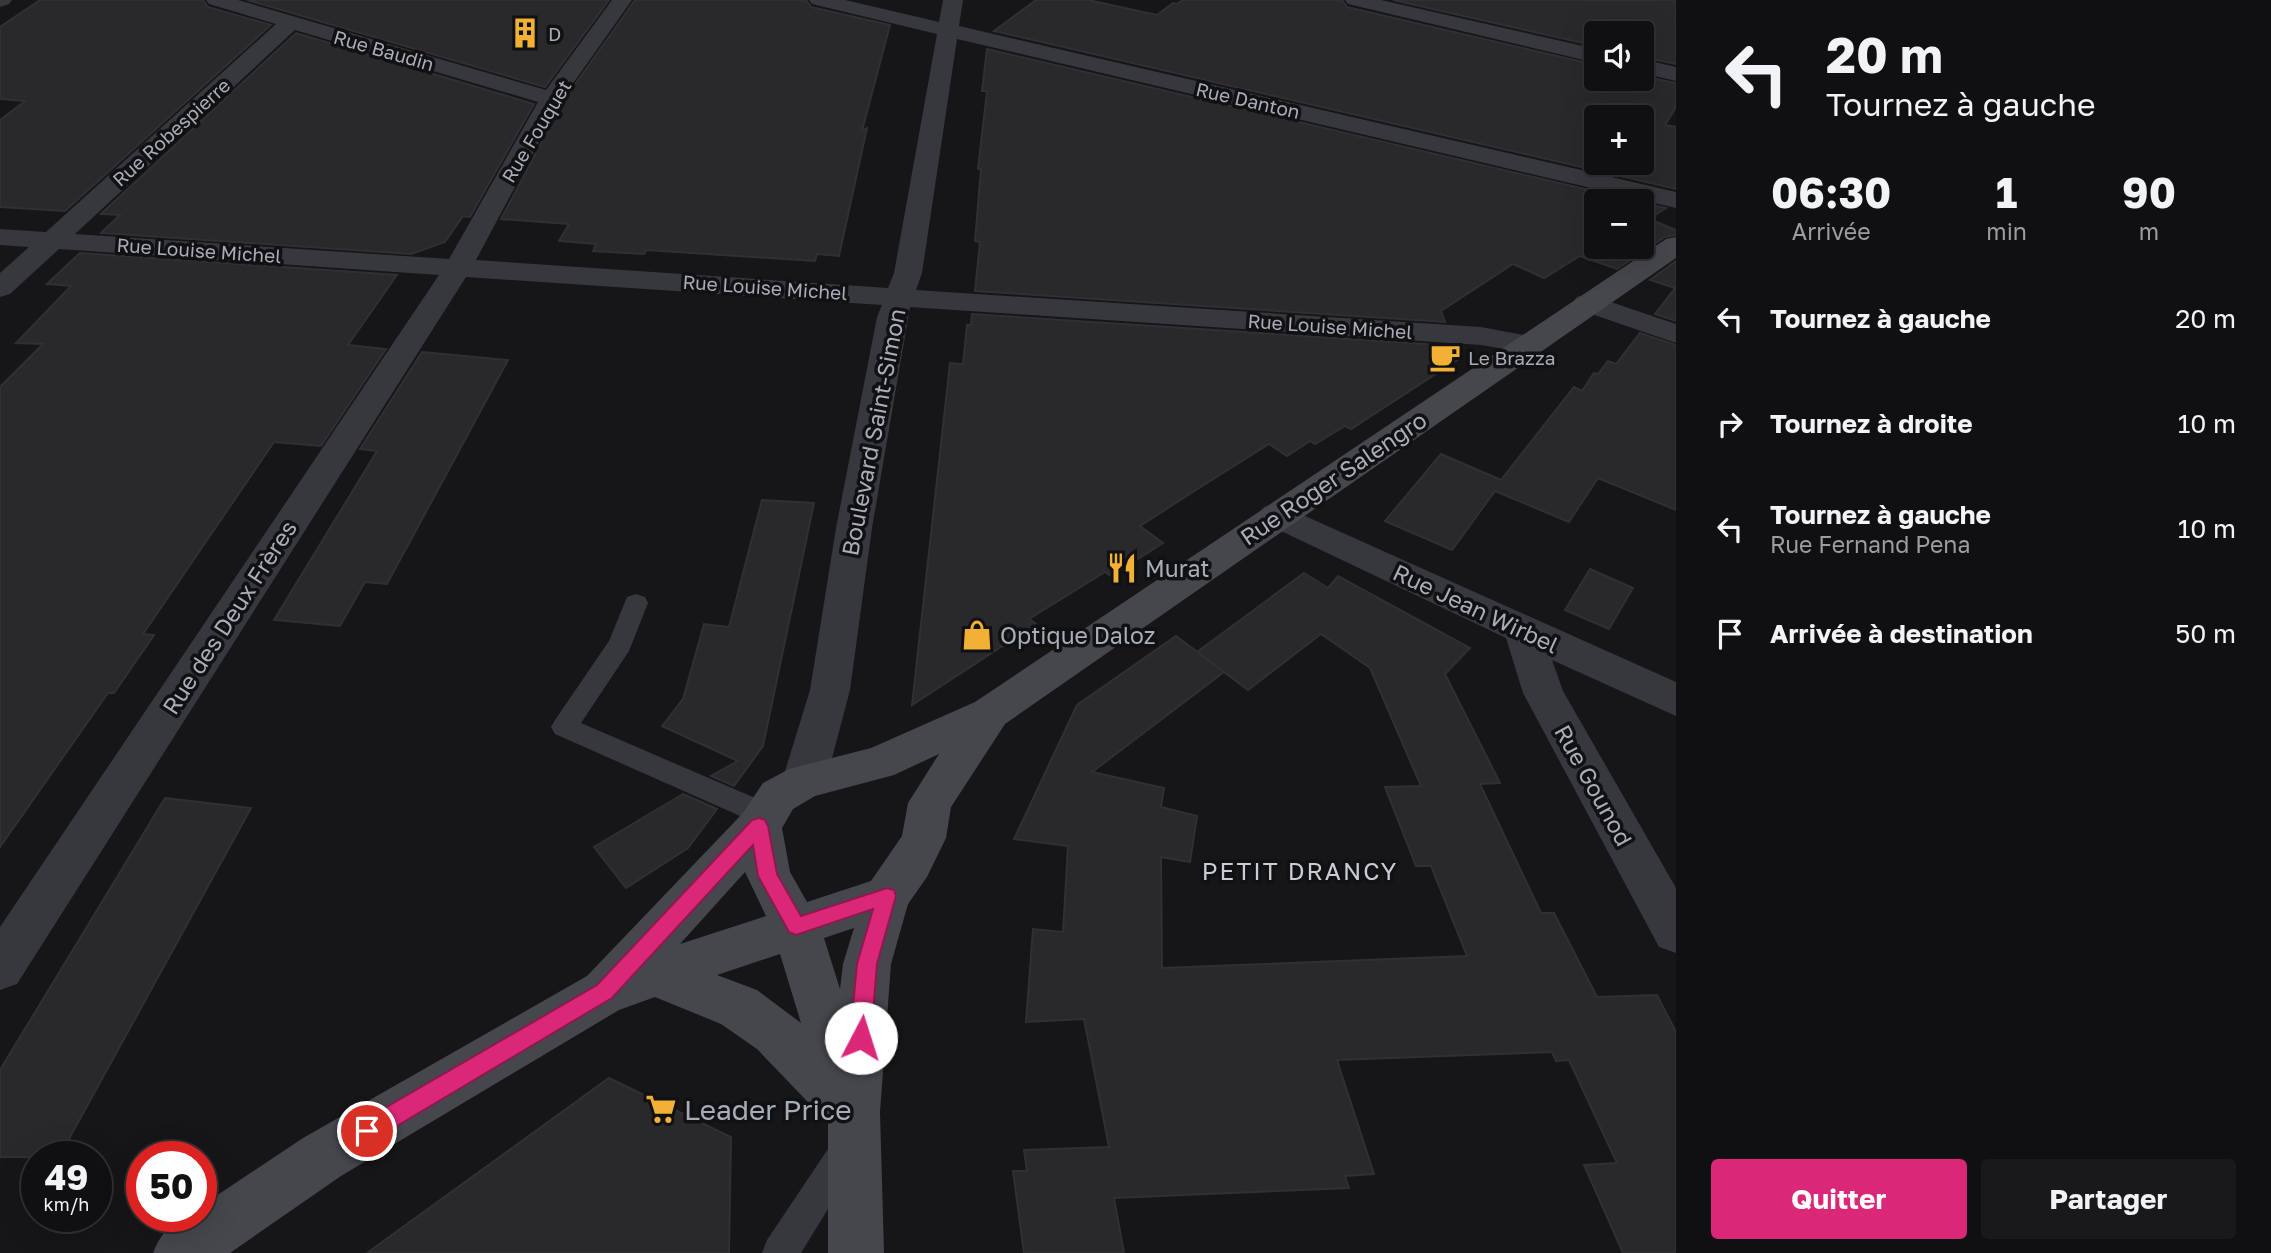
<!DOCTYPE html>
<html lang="fr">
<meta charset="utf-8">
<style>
:root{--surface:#101012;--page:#19191b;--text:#f1f3f6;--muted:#9c9d9f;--line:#303032;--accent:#db2777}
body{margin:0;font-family:"Golos Text",sans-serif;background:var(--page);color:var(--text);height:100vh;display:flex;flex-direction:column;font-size:26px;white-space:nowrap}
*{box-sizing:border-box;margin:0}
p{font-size:23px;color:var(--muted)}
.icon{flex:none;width:38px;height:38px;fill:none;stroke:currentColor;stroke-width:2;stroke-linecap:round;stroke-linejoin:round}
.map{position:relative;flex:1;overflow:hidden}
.side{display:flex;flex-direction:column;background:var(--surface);width:595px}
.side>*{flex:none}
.hud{background:#101012;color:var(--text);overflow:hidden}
.fabs{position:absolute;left:1584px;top:21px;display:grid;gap:14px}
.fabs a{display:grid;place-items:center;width:70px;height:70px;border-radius:7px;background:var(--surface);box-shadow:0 7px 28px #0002,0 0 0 2px var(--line);font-size:35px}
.speed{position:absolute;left:21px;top:1141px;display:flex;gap:14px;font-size:35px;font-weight:700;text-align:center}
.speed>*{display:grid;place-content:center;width:91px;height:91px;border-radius:50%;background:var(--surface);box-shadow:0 7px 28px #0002,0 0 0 2px var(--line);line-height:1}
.speed small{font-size:18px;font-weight:400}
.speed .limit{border:10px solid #d22;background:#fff;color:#111}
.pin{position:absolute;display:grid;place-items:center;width:60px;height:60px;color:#fff;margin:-30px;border:4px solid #fff;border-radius:50%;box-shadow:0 2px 7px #0007}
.me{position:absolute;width:77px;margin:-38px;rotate:5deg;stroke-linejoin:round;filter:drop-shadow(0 0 5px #0008)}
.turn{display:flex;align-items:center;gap:24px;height:147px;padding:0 35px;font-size:32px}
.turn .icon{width:91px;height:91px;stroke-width:2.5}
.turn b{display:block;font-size:49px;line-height:60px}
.eta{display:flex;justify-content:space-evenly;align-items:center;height:119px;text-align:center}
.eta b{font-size:42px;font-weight:700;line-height:49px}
.cta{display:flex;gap:14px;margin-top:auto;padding:14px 35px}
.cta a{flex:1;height:80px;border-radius:7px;background:var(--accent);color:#fff;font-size:28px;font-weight:700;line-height:80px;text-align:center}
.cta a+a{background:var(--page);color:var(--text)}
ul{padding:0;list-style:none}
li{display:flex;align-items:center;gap:21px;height:105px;padding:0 35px}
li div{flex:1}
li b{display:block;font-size:26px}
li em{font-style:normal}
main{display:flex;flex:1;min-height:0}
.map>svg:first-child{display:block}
</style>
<main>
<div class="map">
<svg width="1676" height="1253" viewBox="0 0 1676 1253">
<rect width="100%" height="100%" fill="#161618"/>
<g fill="#29292c" stroke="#303034" stroke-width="2" fill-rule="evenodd">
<path d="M40,0H203L208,7L271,25L65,211L0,207V120L25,101L0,99V27Z"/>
<path d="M247,0H609L545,87Z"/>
<path d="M635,0H806L811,7L890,25L862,131L867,128L839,256L817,254L815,261L646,250L644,254L593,251L596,244L559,241L569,224L501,219L564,100Z"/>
<path d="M1036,0H1088L1157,15L1173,3L1177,4L1183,0H1342L1347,7L1596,65V79H1642V76L1676,83V107L1665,125L1676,127V189L994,31ZM1596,117H1642V163H1596Z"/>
<path d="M1393,0H1676V64L1642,57V33H1596V46Z"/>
<path d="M296,33L534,104L470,217L463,216L445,242L411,254L101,233L120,215L101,214Z"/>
<path d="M987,49L1636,201H1596V247H1642V203L1666,208L1649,219L1676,230V235L1665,237L1617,269L1580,256L1544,278L1513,264L1441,311L1445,322L975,291L980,242L975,241L981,169H978L987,91H982Z"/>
<path d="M80,253L397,275L348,345L386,349L321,446L274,442L143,634L154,635L114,693H108L0,847V387L43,344L16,343L71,286L47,284Z"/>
<path d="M1676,261V321L1655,314L1675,288L1650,280Z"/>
<path d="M972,314L1455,346L1460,358L1351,429L1345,426L1315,444L1310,441L1287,456L1269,444L1199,488L1140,526L1163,543L1111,576L1105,572L1029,619L1036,624L912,705L950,363L963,364L967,325H971Z"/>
<path d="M1640,333L1676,345V510L1598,478L1569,522L1495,491L1452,550L1385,521L1441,454L1501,480L1574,387L1582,391L1594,373L1598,374L1608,361L1616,364Z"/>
<path d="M422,352L508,360L387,584L365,582L340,626L274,620L377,451L360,449Z"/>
<path d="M762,500L814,503L763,746L734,786L711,776L738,761L662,726L683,699L704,624L729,627Z"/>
<path d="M1590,569L1633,588L1609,629L1565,610Z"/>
<path d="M1304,573L1328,588L1338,576L1470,648L1445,674L1500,783L1480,784L1541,913H1554L1597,997L1657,995L1676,1032V1253H1623L1584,1165L1617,1163L1569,1060L1556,1061L1552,1052L1337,1060L1374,1174L1345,1176L1349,1188L1114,1198L1124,1253H1024L1013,1171H1027L1024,1150L1109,1147L1084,1019L1026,1022L1033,929L1063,932L1068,846L1014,839L1077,705L1176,636L1224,672L1092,772L1164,788L1161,807L1197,816L1190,862L1161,857L1162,968L1467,956L1431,866H1416L1385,787L1421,786L1370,668L1321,634L1248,690L1197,652Z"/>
<path d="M683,794L717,809L688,848L626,888L594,847Z"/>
<path d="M165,798L251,808L59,1157H0V1070Z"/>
<path d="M609,1078L731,1137L729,1253H367Z"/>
</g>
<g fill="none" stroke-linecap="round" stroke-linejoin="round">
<g fill="#37383d" fill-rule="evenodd">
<path d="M636,594L645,597L648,603L629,651L581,723L776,807L780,815L776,823L766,827L756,823L555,734L551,727L555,720L609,641L627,597Z"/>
<path d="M846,1135L858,1140L863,1152L801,1253H762L767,1240L834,1140Z"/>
</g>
<g fill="#37383d" fill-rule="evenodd">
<path d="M0,0H12L9,4L0,7Z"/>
<path d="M206,0H238L546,90L612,0H632L562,99L476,260L888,288L894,273L937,34L812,4L809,0H845L939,22L943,0H963L959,26L1676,192V208L957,39L922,273L916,290L1481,327L1539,338L1543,344L1539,350L1528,353L1481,345L910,307L872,528L850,690L826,781L819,793L804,799L789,793L782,781L810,690L836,528L877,317L882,305L466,277L17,984L0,990V927L439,275L59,249L10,294L0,297V273L29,247L0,245V229L46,232L276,24L209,4ZM295,30L538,102L449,259L75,234Z"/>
<path d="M1345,0H1381L1596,49V63L1348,4Z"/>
<path d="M1642,59L1676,67V81L1642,73Z"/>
<path d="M1587,294L1676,324V343L1577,309L1572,303L1577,297Z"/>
<path d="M1276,503L1676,682V716L1552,660L1563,691L1676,888V953L1659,947L1523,693L1506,638L1264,523L1258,515L1264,507Z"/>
</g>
<path fill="#45474d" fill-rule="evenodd" d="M1676,237V258L1005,724L951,807L946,838L927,877L908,904L891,964L880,1112L884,1253H828V1123L757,1049L721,1024L655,997L619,1010L341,1176L230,1253H153C162,1230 176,1216 201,1216V1206L303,1138L587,976L743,813L763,783L789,769L871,748L975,702L1666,239ZM939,754L908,803L902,836L871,881L807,902L790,872L782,828L793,809L815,796L894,775ZM745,872L766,916L680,944ZM854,928L843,964L840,989L824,938ZM780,954L801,1023L757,990L717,975Z"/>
</g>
<path fill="#db2777" stroke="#8e194d" stroke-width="2" d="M759,818L765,820L768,826L777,874L801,916L887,888L894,890L896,896L877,964L871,1038L868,1045L861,1048L853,1045L850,1038L857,964L873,909L796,935L789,932L758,876L753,845L612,998L375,1139L367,1142L359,1139L356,1131L359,1123L597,985L752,820Z"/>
<defs>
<g id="building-bare" transform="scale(2.415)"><path d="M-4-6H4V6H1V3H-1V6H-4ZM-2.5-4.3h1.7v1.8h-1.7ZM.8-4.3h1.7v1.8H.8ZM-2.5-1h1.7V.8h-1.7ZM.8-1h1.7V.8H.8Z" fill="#f2b134" stroke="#111113" stroke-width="2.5" paint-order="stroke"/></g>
<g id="cafe-bare" transform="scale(2.415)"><path d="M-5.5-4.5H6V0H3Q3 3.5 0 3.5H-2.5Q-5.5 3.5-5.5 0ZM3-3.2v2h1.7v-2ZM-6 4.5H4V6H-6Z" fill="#f2b134" stroke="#111113" stroke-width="2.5" paint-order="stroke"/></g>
<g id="restaurant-bare" transform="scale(2.415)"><path d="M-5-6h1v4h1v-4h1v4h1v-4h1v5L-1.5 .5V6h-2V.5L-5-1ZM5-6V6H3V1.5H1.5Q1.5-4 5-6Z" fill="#f2b134" stroke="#111113" stroke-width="2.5" paint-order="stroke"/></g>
<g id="shop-bare" transform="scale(2.415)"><path d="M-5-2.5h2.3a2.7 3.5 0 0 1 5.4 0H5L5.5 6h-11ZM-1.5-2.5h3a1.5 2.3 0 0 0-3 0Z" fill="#f2b134" stroke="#111113" stroke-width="2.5" paint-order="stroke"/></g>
<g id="supermarket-bare" transform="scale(2.415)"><path d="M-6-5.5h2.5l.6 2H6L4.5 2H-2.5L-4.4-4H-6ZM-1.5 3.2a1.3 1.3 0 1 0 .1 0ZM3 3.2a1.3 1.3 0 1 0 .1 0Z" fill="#f2b134" stroke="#111113" stroke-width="2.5" paint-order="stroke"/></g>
</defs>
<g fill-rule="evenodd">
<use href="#building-bare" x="525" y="33"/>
<use href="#cafe-bare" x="1445" y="357"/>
<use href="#restaurant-bare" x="1122" y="568"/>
<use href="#shop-bare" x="977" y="635"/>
<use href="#supermarket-bare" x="661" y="1109"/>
</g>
<g text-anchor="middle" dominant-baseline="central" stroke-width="7" stroke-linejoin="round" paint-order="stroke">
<g font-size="19" fill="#a8adb8" stroke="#111113" text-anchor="start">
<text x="548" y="33">D</text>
<text x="1468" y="357">Le Brazza</text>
</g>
<g font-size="19" fill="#a8adb8" stroke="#111113">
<text transform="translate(384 50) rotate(16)">Rue Baudin</text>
<text transform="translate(1248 100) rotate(13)">Rue Danton</text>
<text transform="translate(536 131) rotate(-59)">Rue Fouquet</text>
<text transform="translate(171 132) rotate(-42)">Rue Robespierre</text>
<text transform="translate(199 250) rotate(4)">Rue Louise Michel</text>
<text transform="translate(765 287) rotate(4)">Rue Louise Michel</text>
<text transform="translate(1330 326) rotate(4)">Rue Louise Michel</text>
</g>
<g font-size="23" fill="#a8adb8" stroke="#111113">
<text transform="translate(873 432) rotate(-79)">Boulevard Saint-Simon</text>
<text transform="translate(1333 478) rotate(-34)">Rue Roger Salengro</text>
<text transform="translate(1476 608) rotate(25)">Rue Jean Wirbel</text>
<text transform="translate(229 617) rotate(-57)">Rue des Deux Frères</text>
<text transform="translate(1594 785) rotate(61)">Rue Gounod</text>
</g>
<g font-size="23" fill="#a8adb8" stroke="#111113" text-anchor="start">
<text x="1145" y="568">Murat</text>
<text x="1000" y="635">Optique Daloz</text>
</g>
<g font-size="24" letter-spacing="2" fill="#c9ccd4" stroke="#111113">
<text x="1300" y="870">PETIT DRANCY</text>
</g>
<g font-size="28" fill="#a8adb8" stroke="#111113" text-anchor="start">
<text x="684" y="1109">Leader Price</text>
</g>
</g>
</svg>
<div class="fabs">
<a><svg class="icon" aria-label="sound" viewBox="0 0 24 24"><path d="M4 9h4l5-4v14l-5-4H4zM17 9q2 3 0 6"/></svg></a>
<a>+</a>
<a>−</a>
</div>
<div class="speed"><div>49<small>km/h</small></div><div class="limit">50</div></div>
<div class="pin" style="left:367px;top:1131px;background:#d93025"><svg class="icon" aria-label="arrive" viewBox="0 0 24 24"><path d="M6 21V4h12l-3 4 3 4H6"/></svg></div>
<svg class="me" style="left:861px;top:1038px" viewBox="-20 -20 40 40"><circle r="19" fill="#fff"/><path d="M0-13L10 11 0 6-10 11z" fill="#db2777"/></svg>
</div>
<section class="side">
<div class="hud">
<div class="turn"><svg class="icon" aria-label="left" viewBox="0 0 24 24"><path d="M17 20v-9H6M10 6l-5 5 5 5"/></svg><div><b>20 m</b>Tournez à gauche</div></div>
</div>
<div class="eta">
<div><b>06:30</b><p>Arrivée</p></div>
<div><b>1</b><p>min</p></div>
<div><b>90</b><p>m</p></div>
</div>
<ul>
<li><svg class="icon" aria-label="left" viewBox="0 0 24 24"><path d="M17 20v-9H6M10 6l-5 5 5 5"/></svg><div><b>Tournez à gauche</b></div><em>20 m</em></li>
<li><svg class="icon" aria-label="right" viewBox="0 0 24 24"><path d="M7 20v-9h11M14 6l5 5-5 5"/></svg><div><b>Tournez à droite</b></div><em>10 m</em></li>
<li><svg class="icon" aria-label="left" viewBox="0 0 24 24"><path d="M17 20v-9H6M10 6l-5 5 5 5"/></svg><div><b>Tournez à gauche</b><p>Rue Fernand Pena</p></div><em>10 m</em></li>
<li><svg class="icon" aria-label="arrive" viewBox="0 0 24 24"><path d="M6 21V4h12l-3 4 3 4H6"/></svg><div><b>Arrivée à destination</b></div><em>50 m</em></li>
</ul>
<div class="cta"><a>Quitter</a><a>Partager</a></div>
</section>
</main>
